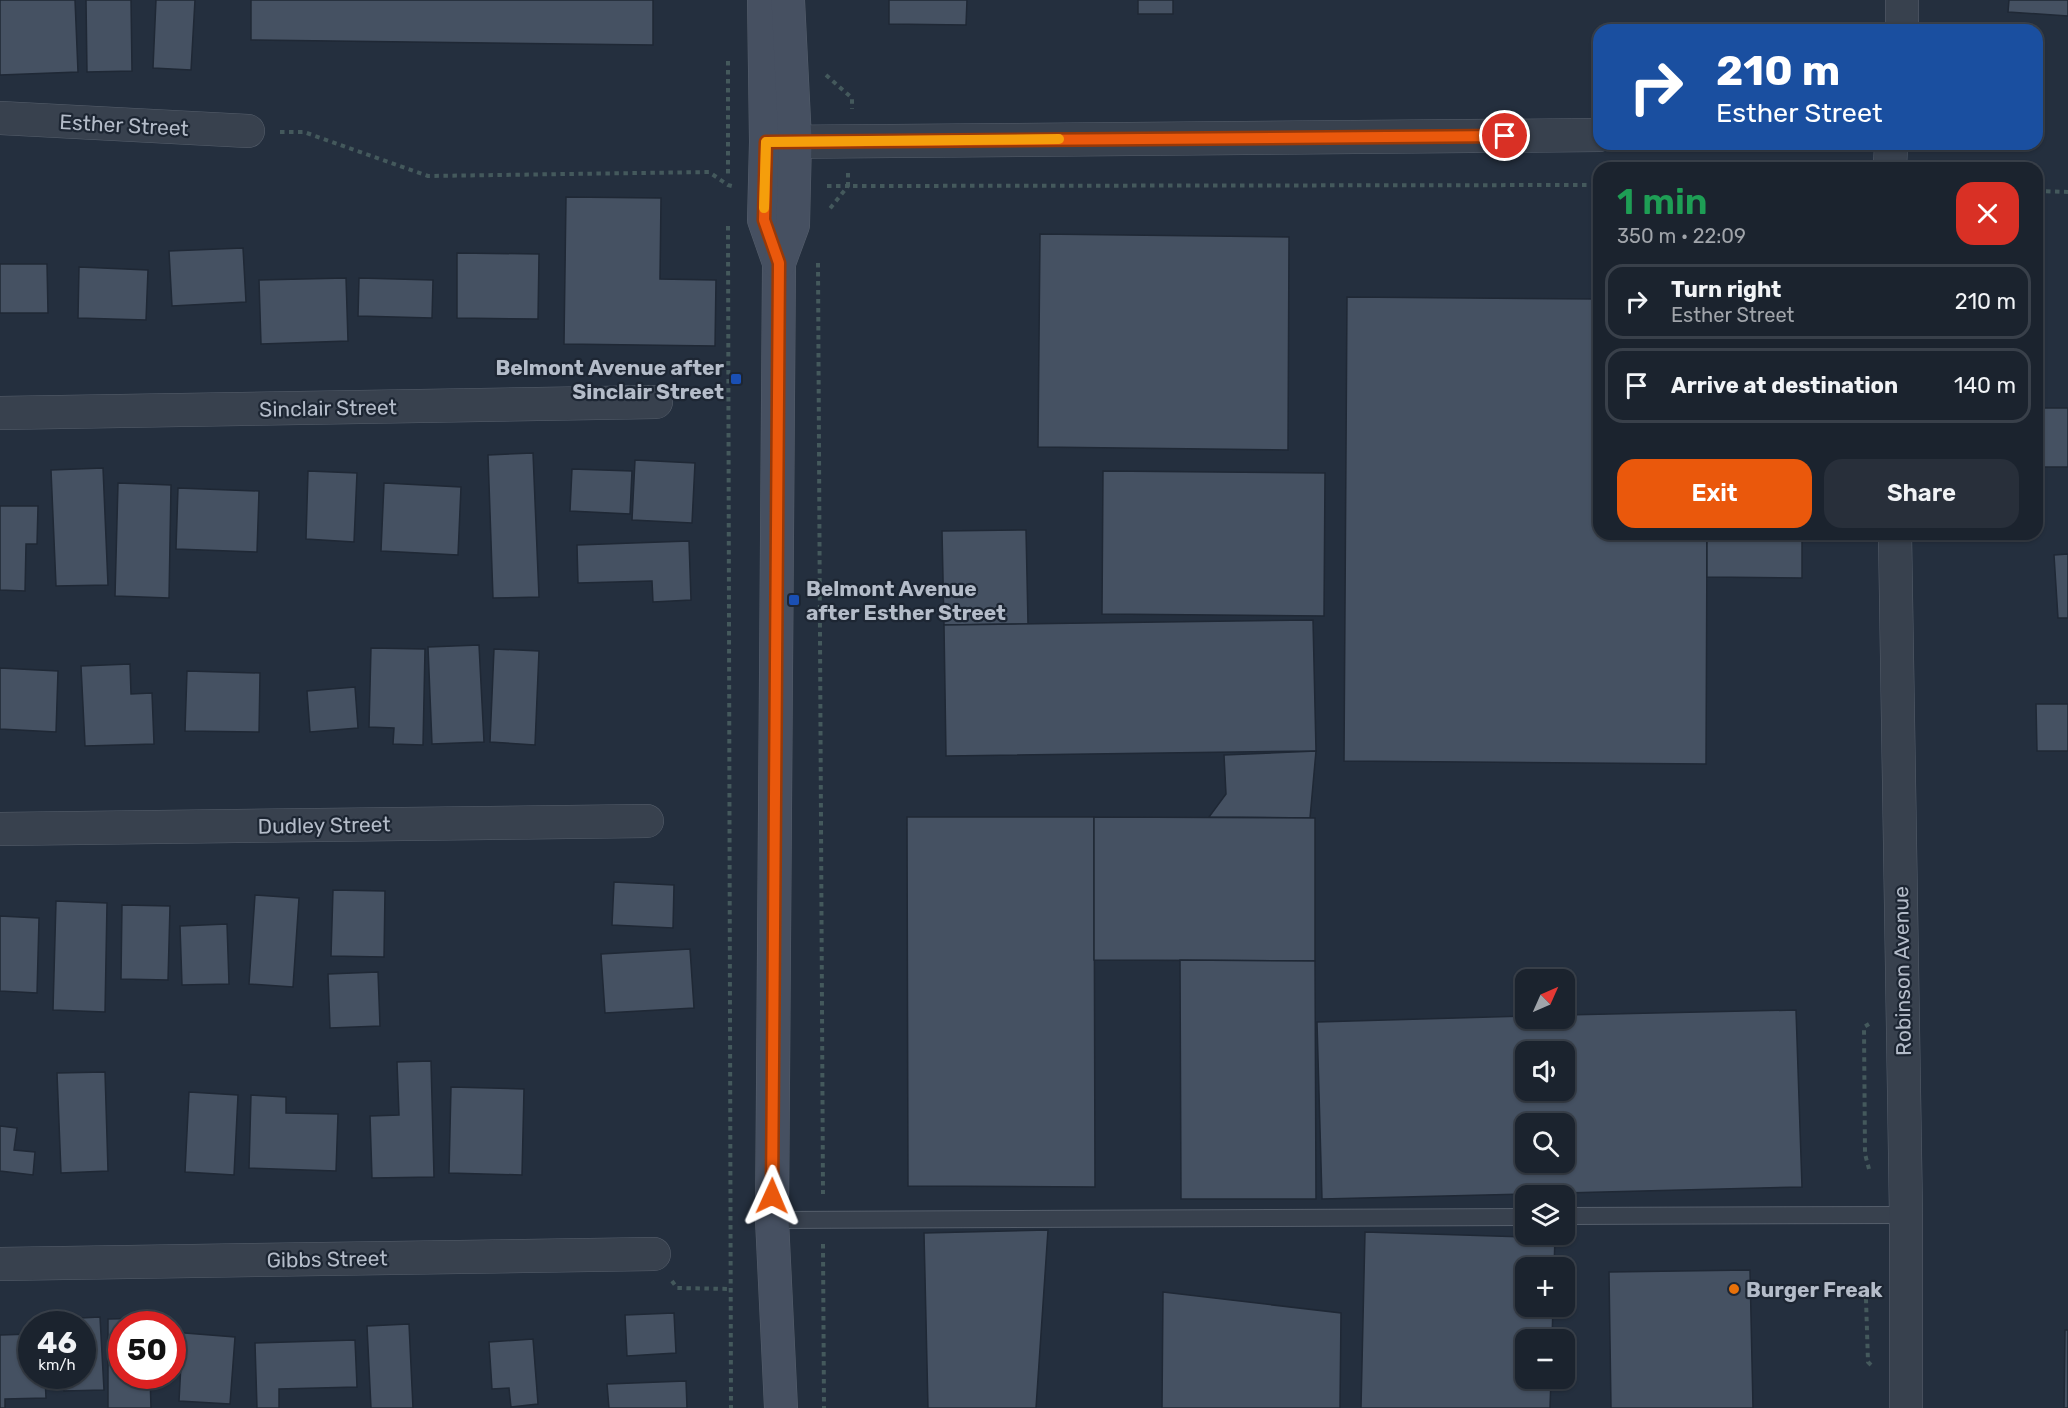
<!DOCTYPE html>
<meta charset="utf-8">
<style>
:root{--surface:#1b232e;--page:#282f3a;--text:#f1f3f6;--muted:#a0a4aa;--line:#39404a;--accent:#ea580c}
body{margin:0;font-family:Rubik,sans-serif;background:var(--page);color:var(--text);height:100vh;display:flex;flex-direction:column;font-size:22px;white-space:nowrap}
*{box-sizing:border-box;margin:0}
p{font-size:20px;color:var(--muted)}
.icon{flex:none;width:33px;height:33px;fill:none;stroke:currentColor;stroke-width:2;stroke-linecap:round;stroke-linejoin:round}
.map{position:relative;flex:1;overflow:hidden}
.drawer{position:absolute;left:1593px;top:162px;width:450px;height:378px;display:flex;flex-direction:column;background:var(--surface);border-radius:18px;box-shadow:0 2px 4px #0004,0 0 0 2px var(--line)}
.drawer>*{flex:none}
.hud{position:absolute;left:1593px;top:24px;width:450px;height:126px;border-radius:18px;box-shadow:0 2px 4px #0004,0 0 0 2px var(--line);background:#1a4fa0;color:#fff;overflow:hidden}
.needle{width:39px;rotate:45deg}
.tools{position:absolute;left:1515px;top:969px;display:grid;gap:12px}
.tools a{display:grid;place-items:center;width:60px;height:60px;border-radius:12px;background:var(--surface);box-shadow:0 2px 4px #0004,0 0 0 2px var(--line);font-size:30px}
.speed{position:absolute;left:18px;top:1311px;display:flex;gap:12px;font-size:30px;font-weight:700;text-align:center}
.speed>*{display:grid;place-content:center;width:78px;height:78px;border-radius:50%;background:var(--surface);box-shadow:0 2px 4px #0004,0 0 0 2px var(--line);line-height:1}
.speed small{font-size:15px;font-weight:400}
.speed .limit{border:9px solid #d22;background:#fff;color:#111}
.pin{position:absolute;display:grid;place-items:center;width:51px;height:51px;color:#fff;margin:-26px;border:3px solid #fff;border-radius:50%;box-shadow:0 2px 6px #0007}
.me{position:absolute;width:66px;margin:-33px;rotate:1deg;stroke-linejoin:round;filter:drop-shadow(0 0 4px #0008)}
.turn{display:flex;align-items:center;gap:21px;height:126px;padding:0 24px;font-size:27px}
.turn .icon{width:78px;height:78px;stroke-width:2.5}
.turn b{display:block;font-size:42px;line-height:51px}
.round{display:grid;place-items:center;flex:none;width:63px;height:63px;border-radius:18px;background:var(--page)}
.overview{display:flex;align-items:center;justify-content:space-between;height:102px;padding:0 24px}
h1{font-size:36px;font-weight:600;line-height:45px;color:#1e9e55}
.primary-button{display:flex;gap:12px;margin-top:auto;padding:12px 24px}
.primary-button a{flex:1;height:69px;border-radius:18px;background:var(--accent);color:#fff;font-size:24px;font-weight:600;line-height:69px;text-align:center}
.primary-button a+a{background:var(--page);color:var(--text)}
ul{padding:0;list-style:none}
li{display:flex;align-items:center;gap:18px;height:75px;margin:0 12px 9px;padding:0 12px;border:3px solid var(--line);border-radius:18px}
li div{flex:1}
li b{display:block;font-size:22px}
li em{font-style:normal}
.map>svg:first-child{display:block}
</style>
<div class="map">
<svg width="2068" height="1408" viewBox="0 0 2068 1408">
<rect width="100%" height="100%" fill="#242f3e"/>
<g fill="#455162" stroke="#1f2835" stroke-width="1.5" fill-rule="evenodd">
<path d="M0,0H75L78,72L0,75Z"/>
<path d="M86,0H131L132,71L87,72Z"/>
<path d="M156,0H195L191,70L153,68Z"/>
<path d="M251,0H653V45L251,40Z"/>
<path d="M889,0H967L966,25L889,24Z"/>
<rect x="1138" y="0" width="35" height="14"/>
<path d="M2009,0H2068V16L2008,12Z"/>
<path d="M566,197L661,198L660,279L716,280L715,346L564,344Z"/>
<path d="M1040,234L1289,237L1288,450L1038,447Z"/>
<path d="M243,248L246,302L172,306L169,251Z"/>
<path d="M457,253L539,254L538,319L457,318Z"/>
<path d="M0,264H47L48,313H0Z"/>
<path d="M79,267L148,270L146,320L78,318Z"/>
<path d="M346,278L348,341L261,344L259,280Z"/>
<path d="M359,278L433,280L432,318L358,316Z"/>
<path d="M1347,297L1599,299V534H1707L1706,764L1344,761Z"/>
<path d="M2037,408H2068V467H2038Z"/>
<path d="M533,453L539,597L493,598L488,455Z"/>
<path d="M635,460L695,463L692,523L632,520Z"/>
<path d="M103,468L108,585L56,586L51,470Z"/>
<path d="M572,469L632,471L630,514L570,511Z"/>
<path d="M308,471L357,473L354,542L306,539Z"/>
<path d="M1103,471L1325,473L1324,616L1102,614Z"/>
<path d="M118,483L171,485L169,598L115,596Z"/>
<path d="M384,483L461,487L458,555L381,551Z"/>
<path d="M178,488L259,491L257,552L176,549Z"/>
<path d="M0,506H38L37,544H26L25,591L0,590Z"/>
<path d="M1026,530L1028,624L944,625L942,531Z"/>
<path d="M1707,534H1802V578L1707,577Z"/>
<path d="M689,541L691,600L653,602L652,581L578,583L577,545Z"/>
<path d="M2068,554V618H2058L2054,555Z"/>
<path d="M1313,620L1316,751L946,756L944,625Z"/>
<path d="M479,645L484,742L432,744L428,647Z"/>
<path d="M371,648L425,649L423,745L393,744L394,728L369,727Z"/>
<path d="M494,649L539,651L535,745L490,742Z"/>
<path d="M130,664L131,694L152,693L154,744L85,746L81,666Z"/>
<path d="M0,668L58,671L56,732L0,729Z"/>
<path d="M187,671L260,673L259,732L185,731Z"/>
<path d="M355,687L358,728L310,732L307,691Z"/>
<path d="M2036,704H2068V751H2037Z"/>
<path d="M1316,751L1310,818L1209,817L1226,794L1224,755Z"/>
<path d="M907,817H1094L1095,1187L908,1186Z"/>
<path d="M1094,817L1315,818V961L1094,960Z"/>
<path d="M614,882L674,885L673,928L612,925Z"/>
<path d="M333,890L385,891L384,957L331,956Z"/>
<path d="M255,895L299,898L293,987L249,984Z"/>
<path d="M56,901L107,903L105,1012L53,1010Z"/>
<path d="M122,905L170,906L168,980L121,979Z"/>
<path d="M0,916L39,918L37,993L0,991Z"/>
<path d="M227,924L229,984L182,985L180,926Z"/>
<path d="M690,949L694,1008L605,1013L601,954Z"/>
<path d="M1180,960L1315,961L1316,1199H1181Z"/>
<path d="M378,972L380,1026L330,1028L328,974Z"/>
<path d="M1796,1010L1802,1187L1322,1199L1317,1022L1526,1016V1018H1564V1015ZM1526,1052H1564V1090H1526ZM1526,1124H1564V1162H1526Z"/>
<path d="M431,1061L434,1177L372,1178L370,1116L399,1115L397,1062Z"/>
<path d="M105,1072L108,1171L61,1173L57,1073Z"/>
<path d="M451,1087L524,1089L522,1175L449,1173Z"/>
<path d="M189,1092L238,1095L234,1175L185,1172Z"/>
<path d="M251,1095L286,1097V1113L338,1114L336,1171L249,1168Z"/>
<path d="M0,1126L17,1128L14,1150L35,1152L33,1175L0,1171Z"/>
<path d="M1048,1230L1036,1408H928L924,1233Z"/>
<path d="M1365,1232L1555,1238L1554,1268H1526V1306H1553L1552,1340H1526V1378H1551L1550,1408H1361Z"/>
<path d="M1750,1270L1753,1408H1611L1609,1272Z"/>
<path d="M1163,1292L1341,1313L1340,1408H1162Z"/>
<path d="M674,1313L676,1353L627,1356L625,1315Z"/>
<path d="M100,1317L104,1390L64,1391L63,1376H82V1324H61L60,1319Z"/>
<path d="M150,1318V1324H122V1376H150L151,1408H108V1319Z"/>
<path d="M409,1324L413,1408H371L367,1326Z"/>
<path d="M2065,1330H2068V1408H2064Z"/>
<path d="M172,1332L235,1337L230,1404L179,1401L181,1364L172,1363Z"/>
<path d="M32,1334V1376H45L46,1398L5,1399V1408H0V1335Z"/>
<path d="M533,1339L538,1404L511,1407L509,1388L492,1389L489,1342Z"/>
<path d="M355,1340L357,1387L279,1389V1408H257L255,1343Z"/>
<path d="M686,1381L687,1408H609L607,1384Z"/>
</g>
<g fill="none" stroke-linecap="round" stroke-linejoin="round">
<g stroke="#565f6c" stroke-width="18">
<g id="service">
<path d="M1564,1216L1906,1215"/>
<path d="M772,1220L1526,1217"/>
</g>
</g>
<g stroke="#565f6c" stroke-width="34">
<g id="minor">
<path d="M1902,30V0"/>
<path d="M0,118L248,131"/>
<path d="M767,142L1599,135"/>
<path d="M1890,168L1891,144"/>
<path d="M0,413L656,402"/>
<path d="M1895,534L1906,1215V1408"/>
<path d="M0,829L647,821"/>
<path d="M0,1264L654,1254"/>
</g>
</g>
<g stroke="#565f6c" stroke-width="34">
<g id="secondary">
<path d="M764,0L766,142L764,220L779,263L772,1220L781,1408"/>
<path d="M779,263L793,225L795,140L788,0"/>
</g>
</g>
<g stroke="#44595c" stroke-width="4" stroke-dasharray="4.5 4.5" stroke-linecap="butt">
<path d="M728,61V176"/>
<path d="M826,75L852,98V109"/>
<path d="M280,132H304L428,176L709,172L728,185L732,186"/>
<path d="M848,173V186L1599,185"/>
<path d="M827,186H848L828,211"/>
<path d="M2037,191L2068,192"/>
<path d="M728,226L731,1408"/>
<path d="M818,263L823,1194"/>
<path d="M1869,1024L1864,1027L1865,1154L1869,1169"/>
<path d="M823,1244L824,1408"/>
<path d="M672,1281L677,1288L731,1289"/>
<path d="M1871,1365L1868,1362L1866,1299L1872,1292"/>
</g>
<use href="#service" stroke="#38414e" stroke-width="16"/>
<use href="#minor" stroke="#38414e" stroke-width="33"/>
<use href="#secondary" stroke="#465061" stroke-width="33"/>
</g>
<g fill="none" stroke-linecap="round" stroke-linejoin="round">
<g stroke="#983908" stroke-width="15">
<path id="route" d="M772,1196L779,263L764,220L766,142L1505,136"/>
</g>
<use href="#route" stroke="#ea580c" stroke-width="10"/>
<path stroke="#f59e0b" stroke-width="10" d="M764,208L766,142L1059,139"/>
</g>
<g fill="#1a4fb4" stroke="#1d2633" stroke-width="2">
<rect x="730" y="373" width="12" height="12" rx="3"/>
<rect x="788" y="594" width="12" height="12" rx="3"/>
</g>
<circle fill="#e8710a" stroke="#1d2633" stroke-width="2" cx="1734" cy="1289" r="6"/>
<g text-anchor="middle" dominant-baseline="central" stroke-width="4.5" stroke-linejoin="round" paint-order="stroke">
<g font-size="21" fill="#b4bcc9" stroke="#1d2633">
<text transform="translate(124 125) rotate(3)">Esther Street</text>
<text transform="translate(328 408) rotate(-1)">Sinclair Street</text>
<text transform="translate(324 825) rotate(-1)">Dudley Street</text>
<text transform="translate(1902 971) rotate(-91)">Robinson Avenue</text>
<text transform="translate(327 1259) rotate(-1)">Gibbs Street</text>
</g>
<g font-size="21" font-weight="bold" fill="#b4bcc9" stroke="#1d2633" text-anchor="start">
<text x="724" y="367" text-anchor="end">Belmont Avenue after<tspan x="724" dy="24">Sinclair Street</tspan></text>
<text x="806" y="588">Belmont Avenue<tspan x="806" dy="24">after Esther Street</tspan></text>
<text x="1746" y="1289">Burger Freak</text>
</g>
</g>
</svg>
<div class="tools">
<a><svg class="needle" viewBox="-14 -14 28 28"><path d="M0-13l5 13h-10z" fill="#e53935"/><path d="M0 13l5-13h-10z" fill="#a0a4aa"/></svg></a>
<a><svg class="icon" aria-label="sound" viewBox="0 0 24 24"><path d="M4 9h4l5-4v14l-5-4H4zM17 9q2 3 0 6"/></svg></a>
<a><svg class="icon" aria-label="search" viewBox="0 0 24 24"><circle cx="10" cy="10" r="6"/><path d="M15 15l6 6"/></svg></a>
<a><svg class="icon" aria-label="layers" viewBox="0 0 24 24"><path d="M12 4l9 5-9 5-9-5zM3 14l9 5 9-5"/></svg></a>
<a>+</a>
<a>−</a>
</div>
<div class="speed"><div>46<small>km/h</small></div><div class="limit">50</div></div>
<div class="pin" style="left:1505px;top:136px;background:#d93025"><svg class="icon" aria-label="arrive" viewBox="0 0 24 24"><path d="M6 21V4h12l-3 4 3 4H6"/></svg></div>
<svg class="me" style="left:772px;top:1196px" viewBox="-20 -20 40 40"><path d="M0-17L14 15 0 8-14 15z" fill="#ea580c" stroke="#fff" stroke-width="4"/></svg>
<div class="hud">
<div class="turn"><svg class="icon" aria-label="right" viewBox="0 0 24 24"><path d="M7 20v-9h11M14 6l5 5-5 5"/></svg><div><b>210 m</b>Esther Street</div></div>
</div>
<section class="drawer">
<div class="overview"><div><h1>1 min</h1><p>350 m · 22:09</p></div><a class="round" style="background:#d93025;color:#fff"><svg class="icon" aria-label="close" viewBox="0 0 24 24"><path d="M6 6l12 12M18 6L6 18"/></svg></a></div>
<ul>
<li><svg class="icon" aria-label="right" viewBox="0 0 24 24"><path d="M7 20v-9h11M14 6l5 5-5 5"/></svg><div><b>Turn right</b><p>Esther Street</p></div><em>210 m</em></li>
<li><svg class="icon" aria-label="arrive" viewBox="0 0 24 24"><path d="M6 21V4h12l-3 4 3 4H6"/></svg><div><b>Arrive at destination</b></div><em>140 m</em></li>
</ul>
<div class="primary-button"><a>Exit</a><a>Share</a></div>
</section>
</div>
